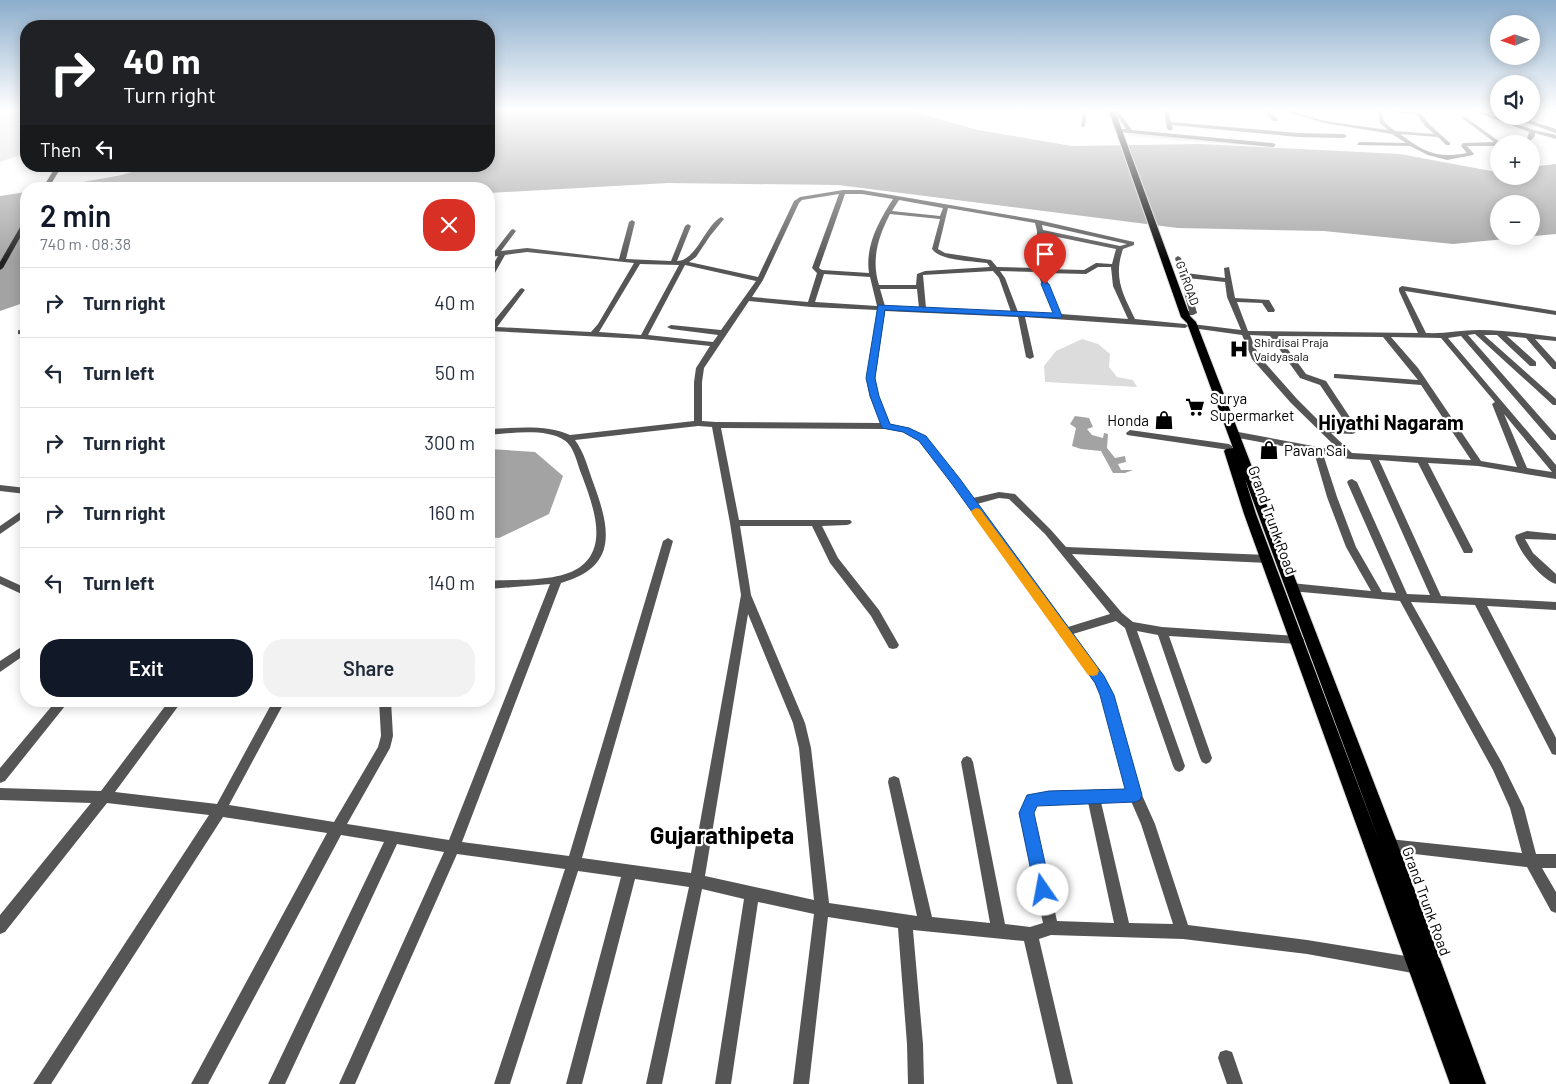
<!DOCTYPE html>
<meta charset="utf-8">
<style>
:root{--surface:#fff;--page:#f2f2f3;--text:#1f2937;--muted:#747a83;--line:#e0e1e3;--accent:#111827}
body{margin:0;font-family:Barlow,sans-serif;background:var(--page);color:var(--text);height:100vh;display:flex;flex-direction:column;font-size:19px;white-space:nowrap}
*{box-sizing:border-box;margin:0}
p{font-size:16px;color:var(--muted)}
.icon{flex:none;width:28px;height:28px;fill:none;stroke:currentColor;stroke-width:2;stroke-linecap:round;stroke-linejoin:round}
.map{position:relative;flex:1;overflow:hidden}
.details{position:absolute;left:20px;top:182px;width:475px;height:525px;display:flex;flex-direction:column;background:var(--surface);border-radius:20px;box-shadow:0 2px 12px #0003}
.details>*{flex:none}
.hud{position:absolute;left:20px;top:20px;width:475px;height:152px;border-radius:20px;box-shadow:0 2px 12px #0003;background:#202124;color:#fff;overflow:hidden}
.needle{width:32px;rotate:268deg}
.controls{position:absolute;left:1490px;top:15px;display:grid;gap:10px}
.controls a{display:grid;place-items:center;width:50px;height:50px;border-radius:50%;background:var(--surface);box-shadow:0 2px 12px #0003;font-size:25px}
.pin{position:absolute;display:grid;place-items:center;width:42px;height:42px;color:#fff;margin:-51px -21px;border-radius:50% 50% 50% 0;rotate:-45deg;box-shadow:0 0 5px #0007}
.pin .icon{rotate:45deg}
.me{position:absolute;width:55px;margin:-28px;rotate:348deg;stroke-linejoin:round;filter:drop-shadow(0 0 4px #0008)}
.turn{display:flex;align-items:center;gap:18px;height:105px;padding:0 20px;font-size:22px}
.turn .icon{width:65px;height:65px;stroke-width:2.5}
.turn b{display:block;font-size:35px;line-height:42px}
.then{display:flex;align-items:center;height:48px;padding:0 20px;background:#0003;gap:10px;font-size:19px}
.round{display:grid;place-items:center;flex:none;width:52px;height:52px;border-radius:20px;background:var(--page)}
.overview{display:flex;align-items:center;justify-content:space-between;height:85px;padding:0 20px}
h1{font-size:30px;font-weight:600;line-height:38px;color:var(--accent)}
.button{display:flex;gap:10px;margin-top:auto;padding:10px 20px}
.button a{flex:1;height:58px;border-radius:20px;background:var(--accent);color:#fff;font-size:20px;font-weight:600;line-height:58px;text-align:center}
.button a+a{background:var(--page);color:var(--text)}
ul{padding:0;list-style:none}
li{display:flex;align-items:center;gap:15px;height:70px;padding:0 20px;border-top:1px solid var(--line)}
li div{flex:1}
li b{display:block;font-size:19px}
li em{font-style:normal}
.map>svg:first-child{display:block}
</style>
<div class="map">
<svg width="1556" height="1084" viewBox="0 0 1556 1084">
<rect width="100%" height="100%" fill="#fff"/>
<g fill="#dcdcdc">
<path d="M0,111H26V153L0,162Z"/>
<path d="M1127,133L1254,144L1260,146C1215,143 1172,140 1129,136Z"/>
<path d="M1082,339L1098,344L1110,354L1109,367L1117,377L1133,380L1137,387L1045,382L1044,366L1056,351Z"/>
</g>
<g fill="#a3a3a3" fill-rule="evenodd">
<path d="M489,111H910L978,130L1072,146L1200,144L1400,154L1491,171H1499V176H1531V167L1556,164V234L1453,244L1324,231L1178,228L838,185L668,183L489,193V189H43L122,175L151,166H489ZM1499,204H1531V236H1499Z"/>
<path d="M26,192V302L0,311V196Z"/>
<path d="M1075,416L1089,418L1093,427L1087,429L1092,435L1103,438L1104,433L1108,434L1107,448L1115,458L1125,456L1126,462L1118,464L1121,470H1133L1125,473H1113L1101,451L1081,449L1072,446L1076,428L1070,424Z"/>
<path d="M489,449L535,452L563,476L549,514L499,538L489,537Z"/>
</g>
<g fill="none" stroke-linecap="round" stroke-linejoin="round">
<g stroke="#dbdbdb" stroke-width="2">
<path id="primary" d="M1109,111H1115L1190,316L1196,322L1398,845L1486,1084H1450L1244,514L1224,451L1226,449L1233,448L1187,323L1181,317ZM1245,479L1378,838L1256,514Z"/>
</g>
<g fill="#555" fill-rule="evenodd">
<path d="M1083,111H1087L1085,126L1083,127L1081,126Z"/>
<path d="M1114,111H1118L1132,130L1273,143L1276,145L1273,147L1120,132L1118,129H1126Z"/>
<path d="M1164,111H1168L1171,122L1298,133L1344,134L1347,136L1344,138L1298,137L1172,125L1173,129L1170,131L1167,129Z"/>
<path d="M1264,111H1268L1277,119V121H1273Z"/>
<path d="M1285,111H1290L1325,121L1388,130L1380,123L1378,111H1382L1384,122L1395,131L1434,134L1425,126L1417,115L1389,111L1421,113L1429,124L1450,143V145H1446L1438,137L1400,134C1424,152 1437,159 1467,153L1461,146L1463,143L1494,142L1462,118L1464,116L1500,142L1527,139L1529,132L1474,111H1479L1534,130L1556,135V139L1535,133V136L1529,142L1499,144V146H1467L1474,154L1473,155L1447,160L1428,155L1410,146L1357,145L1359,142L1406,143L1392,134L1324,123Z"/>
<rect x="1553" y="111" width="3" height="1"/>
<path d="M1508,116H1516L1556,129V133Z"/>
<path d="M843,190H862L1038,220L1134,242V245L1123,249C1113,278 1123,294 1135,319L1185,324L1188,326L1192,324L1241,330L1227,297L1225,282L1187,278L1197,313L1193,315L1182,316V312L1189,311L1175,258L1178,256L1181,258L1186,273L1225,278L1224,268L1229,267L1235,298L1269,300L1275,310L1274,312H1268L1262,303L1237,302L1248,331L1418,333L1399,291V288L1402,286L1556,311V315L1405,291L1426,333C1444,334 1461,330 1479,330C1505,330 1530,334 1556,337V341L1535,339L1556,362V369H1553L1526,338L1507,336L1536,362V366H1530L1497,335H1484L1556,399V405H1553L1475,334L1468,335L1556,435V440H1551L1461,336L1448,338L1556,465V479L1478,466L1428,463L1473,550L1472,553H1464L1418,463L1379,460L1441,596L1556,602V610L1487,606L1556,738V755L1552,754L1475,605L1411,602L1502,763L1524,808L1536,854H1556V868H1542L1556,892V913L1551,911L1527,867L1389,851L1384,850L1382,845L1384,840L1389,839L1522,853L1510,808L1493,770L1400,601L1291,591L1287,590L1286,587L1287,584L1291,583L1371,591L1346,547L1327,497L1314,452L1233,437L1229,434L1233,431L1340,451L1291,403L1252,359L1242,335L1192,328L1188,326L1185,328L1025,317L1034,357L1030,359L1026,357L1018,317L885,311L875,379L879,397L890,424L909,428L925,437L973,498L999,492L1015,494L1051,530L1066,547L1268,555L1273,559L1268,563L1072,554L1122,613L1133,622L1162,627L1298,636L1302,637L1304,640L1302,643L1298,644L1169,636L1212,758L1210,762L1206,764L1202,762L1200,758L1158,635L1137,631L1185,766L1183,770L1179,772L1175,770L1173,766L1125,628L1116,621L1073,634L1104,677L1113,695L1142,795L1155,824L1188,925L1307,940L1418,958L1423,961L1426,966L1423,971L1418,974L1307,954L1183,939L1051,935L1039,939L1073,1084H1057L1024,941L913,930L923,1044L924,1084H908L907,1044L898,928L828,917L809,1084H793L814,914L758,902L731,1084H715L744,899L702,889L662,1084H646L689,887L635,879L582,1084H566L621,877L578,871L510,1084H494L565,869L457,854L355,1084H339L444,852L397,844L285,1084H268L384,842L341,835L208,1084H191L327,833L223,817L51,1084H33L209,815L107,803L5,932L0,934V915L91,803L0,800V788L101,791L169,701H182L115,792L217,804L273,701H285L229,805L334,822L378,747L381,736L379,701H391L393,736L390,748L347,824L449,840L550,584L489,589V581C514,579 553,582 575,570C612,550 592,503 581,473C577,463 574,446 564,440C547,428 509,433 489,435V429C515,428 546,424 570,435L694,421V382L696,368L710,346L643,339L489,331V327L520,289L522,288L525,290L497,327L591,332L598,324L634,263L527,252L505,255L492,278L489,280V272L498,256L489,257V253L494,252L511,230L513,229L516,231L501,251L527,248L619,259L629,222L632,220L635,222L626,259L671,261L685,226L688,224L691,226L677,261C696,261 705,226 721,217L724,219L710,236L696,257L689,262L758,277L794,201L800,197ZM839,194L812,268L817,273L808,302L752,297L763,280L799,203L802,200ZM845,194H862L893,199C879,221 865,245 869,273L822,270L819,268ZM899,200L943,208L940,216L892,211ZM948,208L1035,223L1037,231V268L997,267L991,260L945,253L938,249ZM890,214L940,219L932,249C940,261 973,261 987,263L990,267L925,271L917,274L916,285H879C871,260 878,237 890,214ZM1042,225L1127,244L1120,246L1043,230ZM1043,234L1116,249L1112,264L1096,263L1084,270L1043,269ZM640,264L679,265L641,335L599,332ZM685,265L756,281L721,330L671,325L667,327L671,329L718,335L713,342L648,335ZM1098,267H1111L1113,286L1128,319L1061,314L1044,273L1086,274ZM993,271L999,278L1011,312L926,308L923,275ZM1000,271L1037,272L1054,314L1018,312L1005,278ZM824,274L870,277L877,306L815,302ZM880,289H917L919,308L885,306ZM749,301L811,307L877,310L867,379L870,397L881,423L716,422L702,421V382L704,368ZM1250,335L1270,336L1300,378L1320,385L1349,428H1326L1297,399L1259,356ZM1278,336L1383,337L1418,380L1337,374H1334V378L1421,385L1471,460L1352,453L1331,433L1352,434L1355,433L1357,428L1326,381L1306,374ZM1391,337L1441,338L1495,402L1492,404L1517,467L1481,461L1418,368ZM1504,414L1552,472L1527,468ZM698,426L712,427L730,523L741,595L691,873L582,858L673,541L668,538L663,541L569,856L462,842L561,583C619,567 610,528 593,482C588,468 584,452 575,440ZM721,428L886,429L903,432L919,441L953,484L1059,632L1060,636L1062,637L1095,683L1101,695L1127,789L1049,791L1027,796L1019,813L1043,923L1030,927L1005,924L973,762L971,758L967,756L963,758L961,762L990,923L932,917L900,782L899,778L894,776L889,778L888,782L917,916L829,903L811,748L805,723L751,595L740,526H812L830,563L871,616L889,648L893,649L897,648L899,645L879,610L838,558L822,526L847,525L850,524L852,522L850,520H739ZM1323,454L1350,459L1370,460L1430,595L1407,594L1357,482L1352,479L1349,480L1347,482L1396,593L1382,592L1356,547L1337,497ZM999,498L1009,499L1045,534L1110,614L1068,627L977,504ZM748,614L793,723L799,748L814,900L705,876ZM1131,801L1141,824L1173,924L1129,923L1101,802ZM1088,802L1114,923L1057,921L1033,813L1036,805L1049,803Z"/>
<path d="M18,330L26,331V335L18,334Z"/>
<path d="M1130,430L1229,444L1233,447L1229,450L1127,435L1126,433Z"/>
<path d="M0,485L26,488V494L0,491Z"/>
<path d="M26,508V516L0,534V526Z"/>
<path d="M1527,531L1556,534V540L1525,539L1533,553L1556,574V584C1541,579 1519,552 1515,537L1516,535Z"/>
<path d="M0,576L26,588V596L0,584Z"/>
<path d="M26,644V654L0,672V661Z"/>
<path d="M56,701H69L5,781L0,783V768Z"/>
<path d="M1226,1050L1232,1052L1243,1084H1227L1218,1058L1220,1052Z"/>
</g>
<g fill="#222" fill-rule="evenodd">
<path d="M56,166H62L48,189H42Z"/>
<path d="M26,220V227L3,268L0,270V262L23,222Z"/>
</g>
<use href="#primary" fill="#000" fill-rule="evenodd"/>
</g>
<linearGradient id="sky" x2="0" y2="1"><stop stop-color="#8cadcc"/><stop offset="0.42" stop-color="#fff"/><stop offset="1" stop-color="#fff" stop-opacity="0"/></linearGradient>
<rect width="1556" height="262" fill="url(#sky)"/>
<path fill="#1a73e8" stroke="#114b97" d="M1042,282L1049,284L1062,316L1061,318L885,310L875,378L879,396L890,424L909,428L926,436L960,479L1104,676L1114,695L1142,795L1140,800L1135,802L1037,806L1034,813L1051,890L1048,895L1043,898L1037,895L1035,890L1019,813L1027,795L1049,791L1125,789L1100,695L1095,683L952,484L919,441L903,432L882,428L870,396L866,378L878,305L1053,313L1041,284Z"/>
<path fill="#f59e0b" d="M976,508L980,509L1097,667L1099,671L1097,675L1093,676L1088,675L972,514L971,511Z"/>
<defs>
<g id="hospital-bare" transform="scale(1.5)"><path d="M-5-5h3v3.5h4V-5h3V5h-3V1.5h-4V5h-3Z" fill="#000" stroke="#fff" stroke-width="2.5" paint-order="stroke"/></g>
<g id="supermarket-bare" transform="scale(1.5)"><path d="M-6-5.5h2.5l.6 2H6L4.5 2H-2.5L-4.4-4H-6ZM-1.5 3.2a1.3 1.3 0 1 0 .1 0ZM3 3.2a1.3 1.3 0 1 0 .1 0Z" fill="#000" stroke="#fff" stroke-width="2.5" paint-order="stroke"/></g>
<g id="shop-bare" transform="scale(1.5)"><path d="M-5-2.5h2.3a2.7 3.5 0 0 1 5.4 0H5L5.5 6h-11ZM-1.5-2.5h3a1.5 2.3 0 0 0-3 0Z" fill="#000" stroke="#fff" stroke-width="2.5" paint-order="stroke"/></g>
</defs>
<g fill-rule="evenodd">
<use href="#hospital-bare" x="1239" y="349"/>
<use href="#supermarket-bare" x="1195" y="407"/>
<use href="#shop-bare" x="1164" y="420"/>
<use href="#shop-bare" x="1269" y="450"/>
</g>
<g text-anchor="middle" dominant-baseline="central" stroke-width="4.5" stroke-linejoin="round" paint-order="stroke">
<g font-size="12" fill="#000" stroke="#fff">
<text transform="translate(1188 283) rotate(70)">GT ROAD</text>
</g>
<g font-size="12" fill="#000" stroke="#fff" text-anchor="start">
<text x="1254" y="342">Shirdisai Praja<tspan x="1254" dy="14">Vaidyasala</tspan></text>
</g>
<g font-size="15" fill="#000" stroke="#fff" text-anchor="start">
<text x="1210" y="398">Surya<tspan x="1210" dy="17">Supermarket</tspan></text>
<text x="1149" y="420" text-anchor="end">Honda</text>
<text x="1284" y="450">Pavan Sai</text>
</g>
<g font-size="15" fill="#000" stroke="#fff">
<text transform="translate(1273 520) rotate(70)">Grand Trunk Road</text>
<text transform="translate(1427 901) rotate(70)">Grand Trunk Road</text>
</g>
<g font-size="20" font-weight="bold" fill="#000" stroke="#fff">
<text x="1391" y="422">Hiyathi Nagaram</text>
</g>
<g font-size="24" font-weight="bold" fill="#000" stroke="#fff">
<text x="722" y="834">Gujarathipeta</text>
</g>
</g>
</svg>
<div class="controls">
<a><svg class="needle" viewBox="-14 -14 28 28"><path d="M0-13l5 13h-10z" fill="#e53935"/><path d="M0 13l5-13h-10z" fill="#747a83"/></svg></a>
<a><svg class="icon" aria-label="sound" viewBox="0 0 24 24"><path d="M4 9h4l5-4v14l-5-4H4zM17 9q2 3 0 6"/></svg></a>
<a>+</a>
<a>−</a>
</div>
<div class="pin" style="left:1045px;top:284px;background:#d93025"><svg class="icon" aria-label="arrive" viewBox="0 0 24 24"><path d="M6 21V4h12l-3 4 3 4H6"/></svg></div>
<svg class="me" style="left:1043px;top:890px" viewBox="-20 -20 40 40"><circle r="19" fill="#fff"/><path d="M0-13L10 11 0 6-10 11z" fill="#1a73e8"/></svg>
<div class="hud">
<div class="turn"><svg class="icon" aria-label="right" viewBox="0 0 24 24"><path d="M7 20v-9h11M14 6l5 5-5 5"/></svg><div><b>40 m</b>Turn right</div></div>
<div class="then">Then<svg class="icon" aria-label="left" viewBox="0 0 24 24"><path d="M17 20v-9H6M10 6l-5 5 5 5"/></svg></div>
</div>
<section class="details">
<div class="overview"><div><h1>2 min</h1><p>740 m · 08:38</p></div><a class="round" style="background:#d93025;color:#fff"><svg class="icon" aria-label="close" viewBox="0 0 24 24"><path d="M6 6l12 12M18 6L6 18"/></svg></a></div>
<ul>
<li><svg class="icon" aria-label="right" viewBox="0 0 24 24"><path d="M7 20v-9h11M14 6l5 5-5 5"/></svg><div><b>Turn right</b></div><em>40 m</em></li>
<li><svg class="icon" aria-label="left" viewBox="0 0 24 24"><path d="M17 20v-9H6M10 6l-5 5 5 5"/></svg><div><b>Turn left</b></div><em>50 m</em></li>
<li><svg class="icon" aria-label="right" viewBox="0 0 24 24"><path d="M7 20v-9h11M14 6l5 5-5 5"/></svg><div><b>Turn right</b></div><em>300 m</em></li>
<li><svg class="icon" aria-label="right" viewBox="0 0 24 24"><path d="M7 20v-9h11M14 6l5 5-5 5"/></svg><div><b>Turn right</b></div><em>160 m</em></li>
<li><svg class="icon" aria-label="left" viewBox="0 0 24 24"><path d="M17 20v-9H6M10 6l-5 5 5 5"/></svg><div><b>Turn left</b></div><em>140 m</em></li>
</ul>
<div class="button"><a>Exit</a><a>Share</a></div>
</section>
</div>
